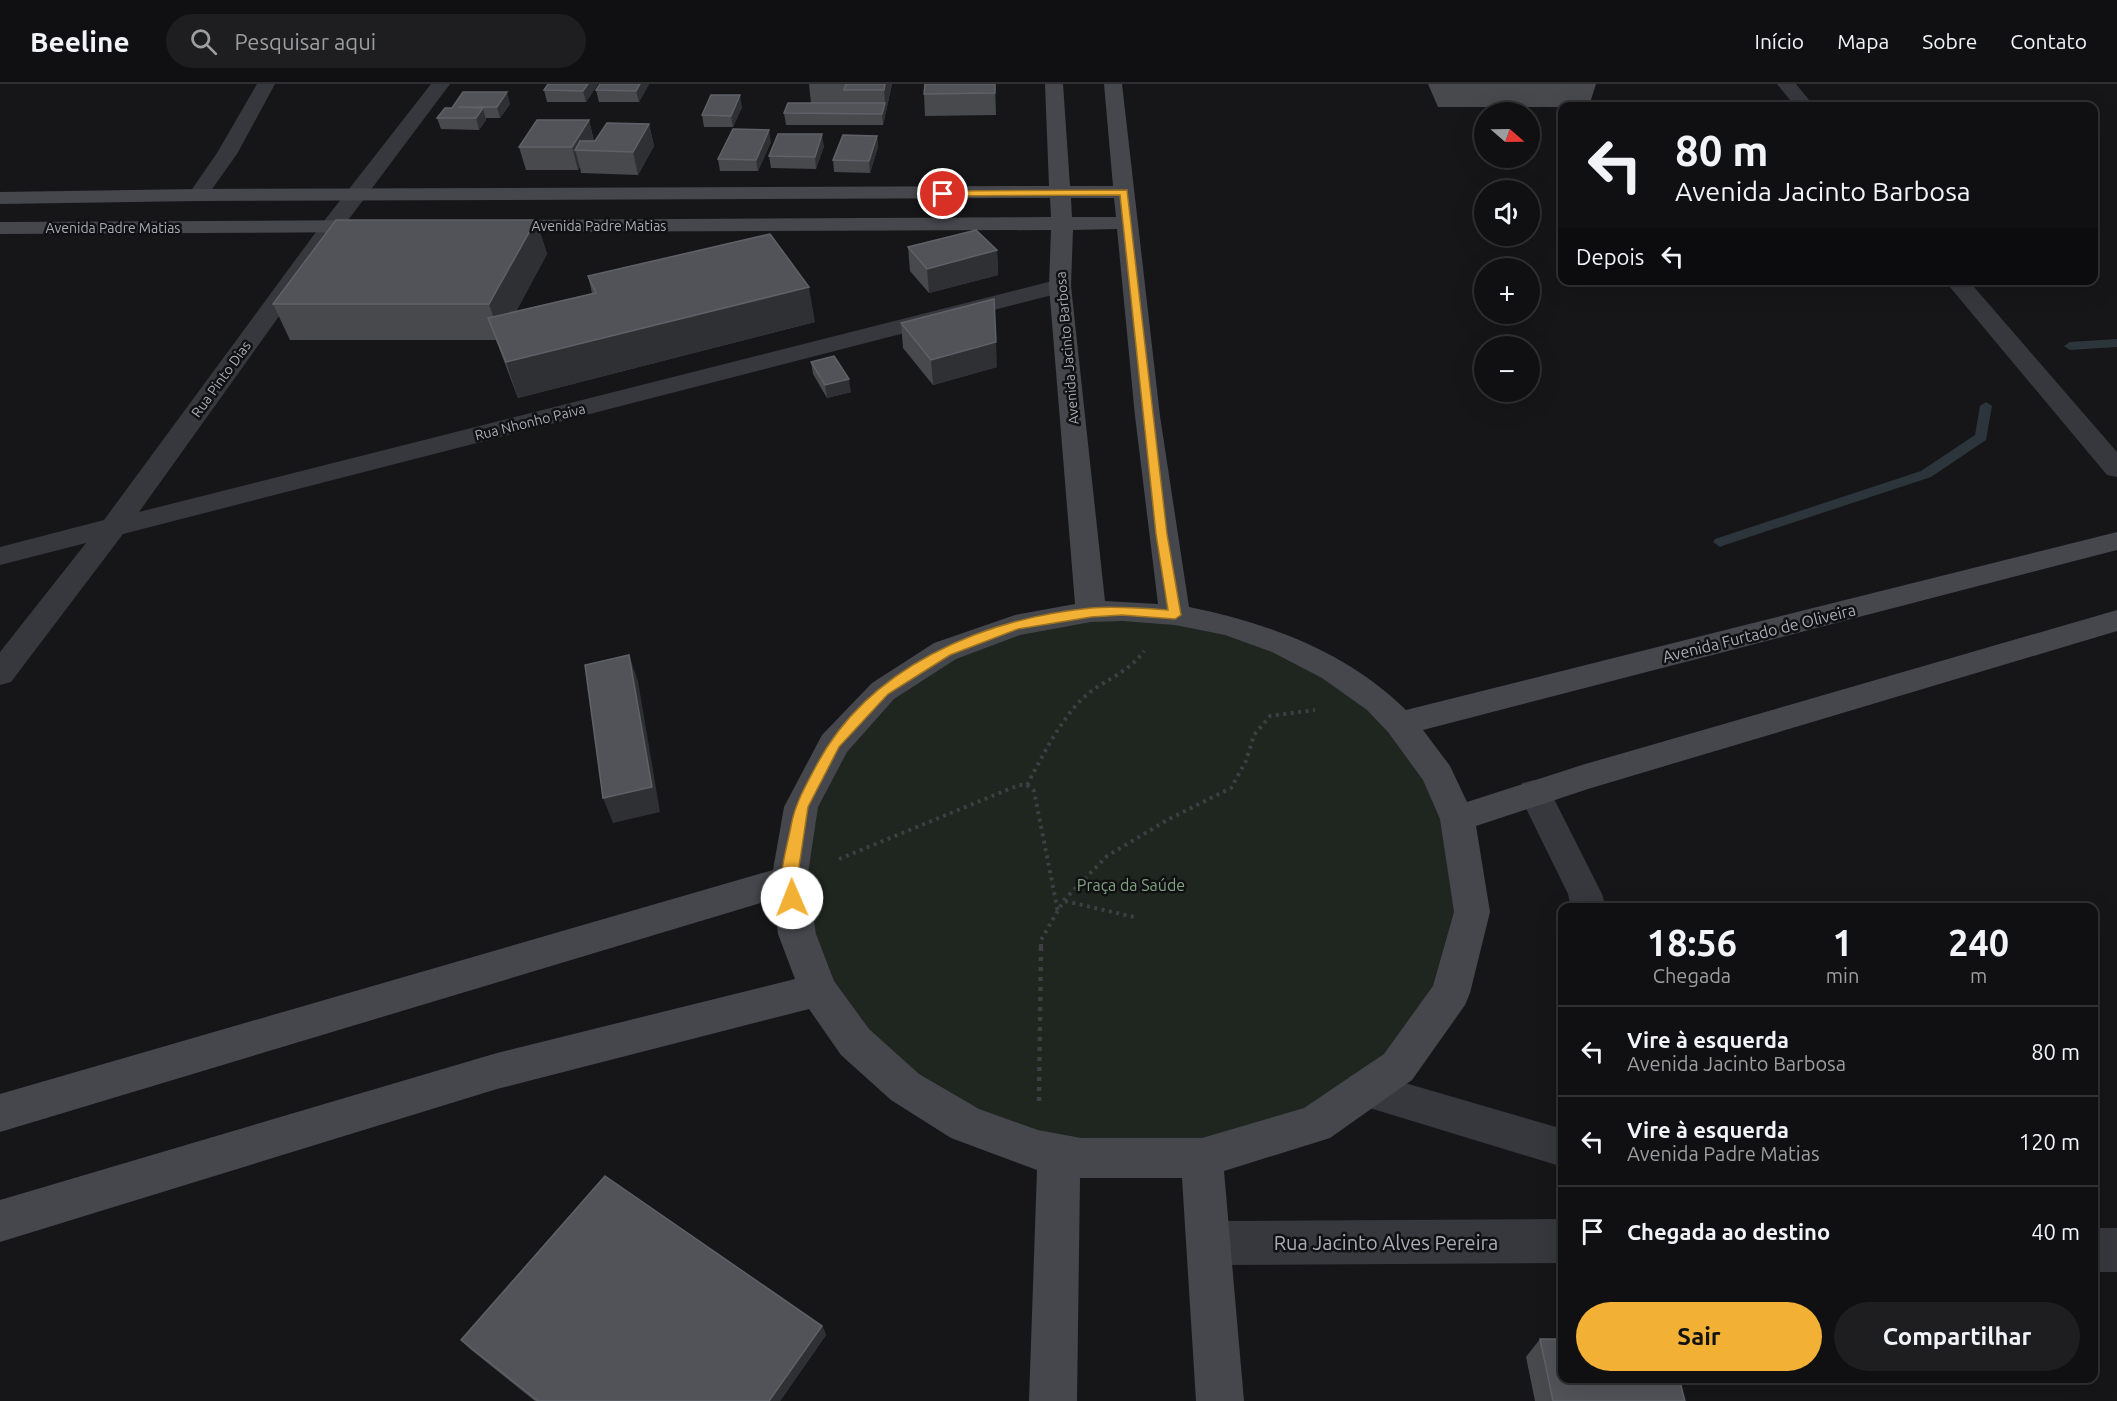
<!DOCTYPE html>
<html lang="pt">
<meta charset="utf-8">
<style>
:root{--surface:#101012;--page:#1e1e20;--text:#f1f3f6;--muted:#9c9d9f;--line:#303032;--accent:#f2b134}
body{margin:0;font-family:Ubuntu,sans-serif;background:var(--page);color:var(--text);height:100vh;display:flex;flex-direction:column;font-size:22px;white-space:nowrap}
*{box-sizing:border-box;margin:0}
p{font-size:20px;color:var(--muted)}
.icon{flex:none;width:33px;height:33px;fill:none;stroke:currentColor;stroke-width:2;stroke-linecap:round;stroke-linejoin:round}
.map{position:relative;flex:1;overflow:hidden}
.side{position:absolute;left:1558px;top:819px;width:540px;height:480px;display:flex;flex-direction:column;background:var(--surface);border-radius:12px;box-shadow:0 6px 24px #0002,0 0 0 2px var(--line)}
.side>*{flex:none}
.hud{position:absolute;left:1558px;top:18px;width:540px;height:183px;border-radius:12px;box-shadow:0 6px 24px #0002,0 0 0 2px var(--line);background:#101012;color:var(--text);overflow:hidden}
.needle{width:39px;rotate:110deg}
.fabs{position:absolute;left:1474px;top:18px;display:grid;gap:12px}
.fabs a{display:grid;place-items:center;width:66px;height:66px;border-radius:50%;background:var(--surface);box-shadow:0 6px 24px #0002,0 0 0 2px var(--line);font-size:30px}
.pin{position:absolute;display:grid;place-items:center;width:51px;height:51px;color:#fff;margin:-26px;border:3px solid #fff;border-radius:50%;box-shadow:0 2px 6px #0007}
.me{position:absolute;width:66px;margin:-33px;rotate:359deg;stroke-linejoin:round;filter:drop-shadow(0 0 4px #0008)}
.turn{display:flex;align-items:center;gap:21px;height:126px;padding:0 18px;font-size:27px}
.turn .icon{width:78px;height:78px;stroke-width:2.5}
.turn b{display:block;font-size:42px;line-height:51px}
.then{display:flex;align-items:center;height:57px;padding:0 18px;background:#0003;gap:12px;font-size:22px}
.eta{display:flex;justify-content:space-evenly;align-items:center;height:102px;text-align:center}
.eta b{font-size:36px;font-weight:700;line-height:42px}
.primary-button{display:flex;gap:12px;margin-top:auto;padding:12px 18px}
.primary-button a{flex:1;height:69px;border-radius:36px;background:var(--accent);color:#111;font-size:24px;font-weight:700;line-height:69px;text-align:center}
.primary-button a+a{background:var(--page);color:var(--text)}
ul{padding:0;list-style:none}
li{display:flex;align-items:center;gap:18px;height:90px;padding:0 18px;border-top:2px solid var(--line)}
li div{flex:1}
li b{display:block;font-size:22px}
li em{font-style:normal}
header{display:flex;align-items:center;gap:36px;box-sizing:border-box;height:84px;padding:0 30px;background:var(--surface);border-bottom:2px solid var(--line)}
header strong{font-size:28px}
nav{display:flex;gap:33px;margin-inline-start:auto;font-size:21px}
.search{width:420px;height:54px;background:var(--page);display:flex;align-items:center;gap:15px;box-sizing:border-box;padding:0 21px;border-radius:33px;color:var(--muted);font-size:22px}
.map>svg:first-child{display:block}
</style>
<header>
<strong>Beeline</strong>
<div class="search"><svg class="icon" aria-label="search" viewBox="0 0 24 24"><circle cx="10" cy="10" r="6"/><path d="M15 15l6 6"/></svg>Pesquisar aqui</div>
<nav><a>Início</a><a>Mapa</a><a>Sobre</a><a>Contato</a></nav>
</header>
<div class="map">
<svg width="2117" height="1317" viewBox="0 0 2117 1317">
<rect width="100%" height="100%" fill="#161618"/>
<path fill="#1e261f" d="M1175,531L1333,586L1438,691L1472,828L1451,909L1315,1040L1081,1074L905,1003L797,850L801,723L883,607L1015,541Z"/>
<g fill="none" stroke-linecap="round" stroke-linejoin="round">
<g fill="#2c353c" fill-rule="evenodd">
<path d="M2117,255V263L2070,266L2064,262L2070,258Z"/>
<path d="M1986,318L1992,322L1986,356L1931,393L1725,461L1720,463L1713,458L1715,455L1921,387L1975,351L1980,322Z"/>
</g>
<g stroke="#3d3f44" stroke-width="4" stroke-dasharray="3 4.5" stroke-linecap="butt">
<path d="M1027,701C1042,673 1057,642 1079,618C1099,597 1127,591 1144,567"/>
<path d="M839,775L1019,701H1027L1034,707L1058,828"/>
<path d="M1065,817L1134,833"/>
<path d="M1041,863V856L1064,816L1107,772L1169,735L1231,704L1246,677L1254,651L1270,632L1315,626"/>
</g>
<path stroke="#3d3f44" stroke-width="4.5" stroke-dasharray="4 6" stroke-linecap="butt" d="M1039,1017L1041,862"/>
<g fill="#37383d" fill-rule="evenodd">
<path d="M1534,696L1546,699L1602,810L1606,824H1571L1568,810L1518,708L1522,699Z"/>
<path d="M1364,987L1563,1045V1083L1350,1018L1345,1005L1350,992Z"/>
</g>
<g fill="#37383d" fill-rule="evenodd">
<path d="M257,0H275L237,70L205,115L198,117L191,115L188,111L217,69Z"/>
<path d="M431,0H450L340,147L139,428L1060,195L1068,197L1071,202L1068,207L123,450L11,598L0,601V568L86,459L0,481V463L104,436L324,137Z"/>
<path d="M1777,0H1796L1814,22H1795Z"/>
<path d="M1944,196H1968L2117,368V393L2107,391Z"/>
<path d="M1563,1135V1179L1210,1181L1194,1175L1188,1159L1194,1143L1210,1137Z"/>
<rect x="2094" y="1144" width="23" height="44"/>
</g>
<g fill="#45474d" fill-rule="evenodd">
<path d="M1045,0H1063L1070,102H1113L1104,0H1122L1160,332L1189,523C1269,539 1347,568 1406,626L2117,448V466L1423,646L1450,682L1467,718L1582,681L2117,526V547L1588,705L1476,742L1490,828L1470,909L1465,921L1412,996L1330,1054L1224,1087L1244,1317H1196L1182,1094H1080L1077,1317H1029L1037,1086L951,1054L891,1016L841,971L809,925L497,1005L0,1158V1116L497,969L795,895L778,850L774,815L0,1048V1010L773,786L784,723L822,651L872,599L934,559L1015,531L1075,520L1049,202L1051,146L494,148L486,147L483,142L486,137L494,136L1051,133L1050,114L198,117L0,120V108L198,105L1049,102ZM1071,114H1114L1116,133H1072ZM1117,145L1135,332L1158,520L1105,517L1071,202L1073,146ZM1122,537L1175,541L1225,551L1272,568L1322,594L1367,626L1388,648L1423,696L1440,735L1454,828L1433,902L1384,970L1304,1024L1202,1054H1081L1038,1046L979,1025L919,990L869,945L834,897L816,850L807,796L818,723L847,668L894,615L956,575L1020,551L1091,538Z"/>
<path d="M376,136L384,137L387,142L384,147L376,148L0,150V138Z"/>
</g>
</g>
<g fill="#47494d">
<path d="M598,0L586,18H547L544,6Z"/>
<path d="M649,0L639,18H599L596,6Z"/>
<path d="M809,0H892L883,41H786L784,29L811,19Z"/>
<path d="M995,0L996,31L925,32L924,10Z"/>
<path d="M1428,0H1596L1589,22L1563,23H1438Z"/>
<path d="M510,20L500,34H486V36L479,46L441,45L437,34L452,24Z"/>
<path d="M742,23L733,43H704L702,31Z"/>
<path d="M589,36L594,57L649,40L654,62L638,91L581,89L580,83L578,86H526L519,63Z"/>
<path d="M877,52L878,63L870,89L834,88L833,76Z"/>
<path d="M771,58L758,87H720L718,75Z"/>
<path d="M824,62L816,85L771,84L769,72Z"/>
<path d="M536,136L547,170L516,227L592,209L588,192L815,238L518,314L496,256H290L273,220Z"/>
<path d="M908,163L997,166L998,191L929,209L910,187Z"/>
<path d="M901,239L997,283L933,301L903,264Z"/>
<path d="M811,278L851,308L827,314L813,290Z"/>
<path d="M822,1242L826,1251L780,1317H535L470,1265L461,1256Z"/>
<path d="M1540,1255L1685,1317H1535L1526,1273Z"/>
</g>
<g fill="#2f3033">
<path d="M588,0H598L586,18L583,7Z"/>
<path d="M640,0H649L639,18L636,7Z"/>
<path d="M885,0H892L883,41L882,30L885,19L884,6Z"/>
<path d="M507,8L510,20L500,34L497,23Z"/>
<path d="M740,11L742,23L733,43L731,32Z"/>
<path d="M483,24L486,36L479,46L476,34Z"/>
<path d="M589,36L594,59L575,66L580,83L578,86L572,63Z"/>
<path d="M649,40L654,62L638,91L633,68Z"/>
<path d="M769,46L771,58L758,87L756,76Z"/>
<path d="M822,50L824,62L816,85L815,73Z"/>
<path d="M877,52L878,63L870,89L869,77Z"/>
<path d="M536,136L547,170L501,256L489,220Z"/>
<path d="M997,166L998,191L929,209L927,185Z"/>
<path d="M809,203L815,238L518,314L506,278Z"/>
<path d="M996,258L997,283L933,301L931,276Z"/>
<path d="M849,295L851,308L827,314L825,301Z"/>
<path d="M629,571L638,597L660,728L613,739L603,714Z"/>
<path d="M822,1242L826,1251L780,1317H769Z"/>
</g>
<g fill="#525359" stroke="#5f6168" stroke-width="1.5">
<path d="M548,0H588L583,7L544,6Z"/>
<path d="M600,0H640L636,7L596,6Z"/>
<path d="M846,0H885L884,6H844Z"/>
<path d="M925,0H995V9L924,10Z"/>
<path d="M463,8H507L497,23H458L483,24L476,34H437L445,24H452Z"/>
<path d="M711,11H740L731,32L702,31Z"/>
<path d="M788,19H885L882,30L784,29Z"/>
<path d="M537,36H589L572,63H519Z"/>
<path d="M607,39L649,40L633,68L575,66L580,57H595Z"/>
<path d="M733,45L769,46L756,76L718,75Z"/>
<path d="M778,50H822L815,73L769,72Z"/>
<path d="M843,51L877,52L869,77L833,76Z"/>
<path d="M336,136H536L489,220H273Z"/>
<path d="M976,146L997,166L927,185L908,163Z"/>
<path d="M770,150L809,203L506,278L488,234L596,209L588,192Z"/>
<path d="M994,215L996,258L931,276L901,239Z"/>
<path d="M834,272L849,295L825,301L811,278Z"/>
<path d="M629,571L652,703L603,714L585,581Z"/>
<path d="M605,1092L822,1242L769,1317H538L461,1256Z"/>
<path d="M1540,1255H1563V1294H1679L1685,1317H1553Z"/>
</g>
<path fill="#f2b134" stroke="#9d7322" stroke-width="1.5" d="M1127,106L1167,450L1181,531L1175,535L1122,531L1091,533L1018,545L950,571L888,610L839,663L808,723L797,796L799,814L797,818L792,820L786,818C775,797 787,765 791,742C795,720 805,703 815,684C867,583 982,535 1091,524C1116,522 1142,524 1168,526L1156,450L1120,111L943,112L939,110L943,107Z"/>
<g text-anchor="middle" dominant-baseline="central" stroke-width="5" stroke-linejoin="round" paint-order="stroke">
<g font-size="14" fill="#a8adb8" stroke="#111113">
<text x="599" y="142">Avenida Padre Matias</text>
<text x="113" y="144">Avenida Padre Matias</text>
<text transform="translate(1067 264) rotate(-95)">Avenida Jacinto Barbosa</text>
<text transform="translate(221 295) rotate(-54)">Rua Pinto Dias</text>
<text transform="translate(530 338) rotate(-14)">Rua Nhonho Paiva</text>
</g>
<g font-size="16" fill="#a8adb8" stroke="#111113">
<text transform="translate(1759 549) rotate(-14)">Avenida Furtado de Oliveira</text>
</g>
<g font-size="16" fill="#7fa381" stroke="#111113">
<text x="1131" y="801">Praça da Saúde</text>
</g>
<g font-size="20" fill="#a8adb8" stroke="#111113">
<text x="1386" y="1158">Rua Jacinto Alves Pereira</text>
</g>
</g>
</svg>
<div class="fabs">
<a><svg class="needle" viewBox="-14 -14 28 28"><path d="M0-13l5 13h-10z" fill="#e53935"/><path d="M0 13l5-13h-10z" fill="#9c9d9f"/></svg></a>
<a><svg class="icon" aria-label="sound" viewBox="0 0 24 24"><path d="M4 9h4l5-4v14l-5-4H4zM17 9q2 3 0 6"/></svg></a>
<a>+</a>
<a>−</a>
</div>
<div class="pin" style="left:943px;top:110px;background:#d93025"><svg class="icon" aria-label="arrive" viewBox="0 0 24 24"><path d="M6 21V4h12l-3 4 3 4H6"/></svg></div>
<svg class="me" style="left:792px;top:814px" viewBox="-20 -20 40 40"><circle r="19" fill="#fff"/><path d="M0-13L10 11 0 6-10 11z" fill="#f2b134"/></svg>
<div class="hud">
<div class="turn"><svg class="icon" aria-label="left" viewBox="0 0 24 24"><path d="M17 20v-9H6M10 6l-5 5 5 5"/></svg><div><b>80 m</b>Avenida Jacinto Barbosa</div></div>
<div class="then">Depois<svg class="icon" aria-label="left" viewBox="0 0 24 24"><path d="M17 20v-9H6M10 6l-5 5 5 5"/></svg></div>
</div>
<section class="side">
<div class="eta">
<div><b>18:56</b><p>Chegada</p></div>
<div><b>1</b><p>min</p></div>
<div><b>240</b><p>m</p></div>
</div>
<ul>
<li><svg class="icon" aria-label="left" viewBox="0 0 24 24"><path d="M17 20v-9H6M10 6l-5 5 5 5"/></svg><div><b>Vire à esquerda</b><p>Avenida Jacinto Barbosa</p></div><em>80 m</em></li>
<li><svg class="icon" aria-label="left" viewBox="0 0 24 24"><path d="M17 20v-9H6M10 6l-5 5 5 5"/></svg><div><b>Vire à esquerda</b><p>Avenida Padre Matias</p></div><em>120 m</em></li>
<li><svg class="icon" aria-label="arrive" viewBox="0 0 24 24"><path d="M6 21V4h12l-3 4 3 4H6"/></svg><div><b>Chegada ao destino</b></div><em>40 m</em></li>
</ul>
<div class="primary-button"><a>Sair</a><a>Compartilhar</a></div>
</section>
</div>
